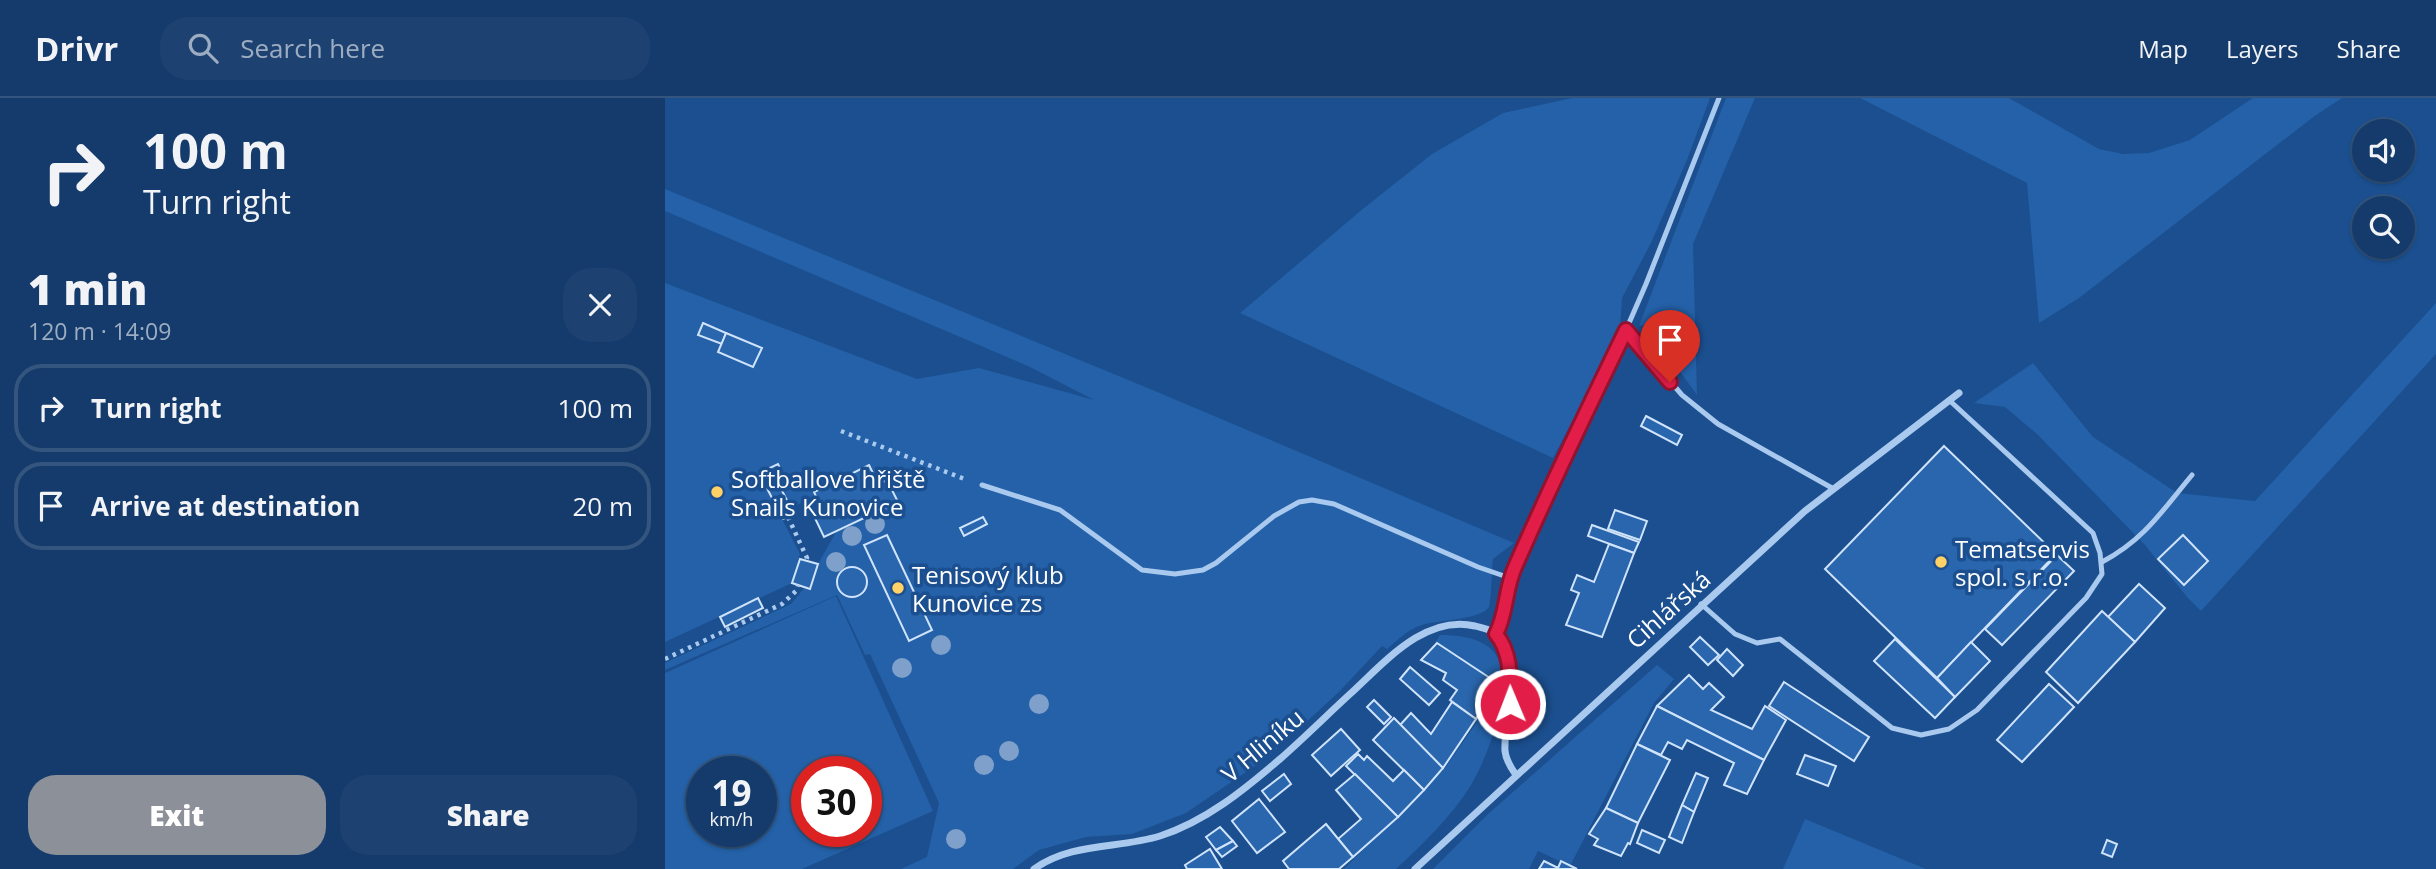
<!DOCTYPE html>
<meta charset="utf-8">
<style>
:root{--surface:#143b6b;--page:#1d4271;--text:#f1f3f6;--muted:#9dadc1;--line:#33557e;--accent:#8c9099}
body{margin:0;font-family:"Open Sans",sans-serif;background:var(--page);color:var(--text);height:100vh;display:flex;flex-direction:column;font-size:26px;white-space:nowrap}
*{box-sizing:border-box;margin:0}
p{font-size:23px;color:var(--muted)}
.icon{flex:none;width:38px;height:38px;fill:none;stroke:currentColor;stroke-width:2;stroke-linecap:round;stroke-linejoin:round}
.map{position:relative;flex:1;overflow:hidden}
.details{display:flex;flex-direction:column;background:var(--surface);width:665px}
.details>*{flex:none}
.guide{background:#143b6b;color:var(--text);overflow:hidden}
.controls{position:absolute;left:1687px;top:21px;display:grid;gap:14px}
.controls a{display:grid;place-items:center;width:63px;height:63px;border-radius:50%;background:var(--surface);box-shadow:0 2px 5px #0004,0 0 0 2px var(--line);font-size:35px}
.speed{position:absolute;left:21px;top:658px;display:flex;gap:14px;font-size:35px;font-weight:700;text-align:center}
.speed>*{display:grid;place-content:center;width:91px;height:91px;border-radius:50%;background:var(--surface);box-shadow:0 2px 5px #0004,0 0 0 2px var(--line);line-height:1}
.speed small{font-size:18px;font-weight:400}
.speed .limit{border:10px solid #d22;background:#fff;color:#111}
.pin{position:absolute;display:grid;place-items:center;width:60px;height:60px;color:#fff;margin:-72px -30px;border-radius:50% 50% 50% 0;rotate:-45deg;box-shadow:0 0 7px #0007}
.pin .icon{rotate:45deg}
.me{position:absolute;width:77px;margin:-38px;rotate:359deg;stroke-linejoin:round;filter:drop-shadow(0 0 5px #0008)}
.turn{display:flex;align-items:center;gap:24px;height:147px;padding:0 28px;font-size:32px}
.turn .icon{width:91px;height:91px;stroke-width:2.5}
.turn b{display:block;font-size:49px;line-height:60px}
.round{display:grid;place-items:center;flex:none;width:74px;height:74px;border-radius:28px;background:var(--page)}
.overview{display:flex;align-items:center;justify-content:space-between;height:119px;padding:0 28px}
h1{font-size:42px;font-weight:800;line-height:52px}
.action{display:flex;gap:14px;margin-top:auto;padding:14px 28px}
.action a{flex:1;height:80px;border-radius:28px;background:var(--accent);color:#fff;font-size:28px;font-weight:800;line-height:80px;text-align:center}
.action a+a{background:var(--page);color:var(--text)}
ul{padding:0;list-style:none}
li{display:flex;align-items:center;gap:21px;height:88px;margin:0 14px 10px;padding:0 14px;border:4px solid var(--line);border-radius:28px}
li div{flex:1}
li b{display:block;font-size:26px}
li em{font-style:normal}
header{display:flex;align-items:center;gap:42px;box-sizing:border-box;height:98px;padding:0 35px;background:var(--surface);border-bottom:2px solid var(--line)}
header strong{font-size:33px}
nav{display:flex;gap:38px;margin-inline-start:auto;font-size:24px}
.search{width:490px;height:63px;background:var(--page);display:flex;align-items:center;gap:18px;box-sizing:border-box;padding:0 24px;border-radius:28px;color:var(--muted);font-size:26px}
main{display:flex;flex:1;min-height:0}
.map>svg:first-child{display:block}
</style>
<header>
<strong>Drivr</strong>
<div class="search"><svg class="icon" aria-label="search" viewBox="0 0 24 24"><circle cx="10" cy="10" r="6"/><path d="M15 15l6 6"/></svg>Search here</div>
<nav><a>Map</a><a>Layers</a><a>Share</a></nav>
</header>
<main>
<section class="details">
<div class="guide">
<div class="turn"><svg class="icon" aria-label="right" viewBox="0 0 24 24"><path d="M7 20v-9h11M14 6l5 5-5 5"/></svg><div><b>100 m</b>Turn right</div></div>
</div>
<div class="overview"><div><h1>1 min</h1><p>120 m · 14:09</p></div><a class="round"><svg class="icon" aria-label="close" viewBox="0 0 24 24"><path d="M6 6l12 12M18 6L6 18"/></svg></a></div>
<ul>
<li><svg class="icon" aria-label="right" viewBox="0 0 24 24"><path d="M7 20v-9h11M14 6l5 5-5 5"/></svg><div><b>Turn right</b></div><em>100 m</em></li>
<li><svg class="icon" aria-label="arrive" viewBox="0 0 24 24"><path d="M6 21V4h12l-3 4 3 4H6"/></svg><div><b>Arrive at destination</b></div><em>20 m</em></li>
</ul>
<div class="action"><a>Exit</a><a>Share</a></div>
</section>
<div class="map">
<svg width="1771" height="771" viewBox="0 0 1771 771">
<rect width="100%" height="100%" fill="#1b4f8f"/>
<g fill="#2461a8" fill-rule="evenodd">
<path d="M907,0H1045L1022,62L986,145L957,200L955,232L888,360L575,215L699,110L767,56L838,15Z"/>
<path d="M1061,0H1090L1028,146L1032,297L981,227L974,228Z"/>
<path d="M1195,0H1344L1434,51L1458,56L1484,55L1525,42L1588,0H1677L1651,17L1414,200L1374,225L1362,85Z"/>
<path d="M0,91L490,293L849,445L828,461C827,469 826,505 824,509C816,522 772,522 757,527C743,531 733,542 722,551L717,548L674,594L603,659L521,715L467,736L421,739L374,752L348,771H236L262,759L274,705L205,556L200,557L172,497L0,572V565L126,506L140,489L145,491L153,466L171,434L152,396L115,417L135,456L127,485L0,544V185L252,281L314,270L429,302L365,269L0,113Z"/>
<path d="M1771,205V256L1536,513L1522,499L1480,447L1372,336L1340,309L1309,305L1368,265L1428,339L1512,395L1590,403Z"/>
<path d="M171,498L268,713L137,771H0V575ZM37,674H96V733H37ZM142,674H201V733H142Z"/>
<path d="M775,537C791,537 813,539 826,551C855,577 823,659 806,687C787,718 758,746 731,771H679L779,671L810,627L832,584L770,545Z"/>
<path d="M992,567L1009,581L989,605L905,768L873,753L864,771H768L823,716Z"/>
<path d="M1140,721L1261,771H1118Z"/>
</g>
<g fill="#2a66ad" stroke="#cfe3fa" stroke-width="2">
<path d="M38,225L61,235L57,246L33,237Z"/>
<path d="M61,235L97,250L88,269L53,254Z"/>
<path d="M981,318L1017,337L1012,347L976,328Z"/>
<path d="M1279,348L1391,456L1272,580L1160,471Z"/>
<path d="M113,366L118,377L111,381L129,416L118,421L94,375Z"/>
<path d="M204,367L213,386L222,382L233,404L159,439L148,416L157,412L149,394Z"/>
<path d="M950,412L982,423L975,442L943,431Z"/>
<path d="M318,419L322,426L299,438L295,430Z"/>
<path d="M927,427L974,444L969,455L923,438Z"/>
<path d="M222,437L267,532L244,543L199,447Z"/>
<path d="M1518,437L1543,463L1519,487L1493,461Z"/>
<path d="M944,446L969,455L937,539L901,527L914,495L906,492L912,477L929,484Z"/>
<path d="M1392,457L1409,473L1337,547L1320,531Z"/>
<path d="M135,461L153,466L145,491L127,485Z"/>
<circle cx="187" cy="484" r="15"/>
<path d="M1474,486L1500,510L1470,544L1443,519Z"/>
<path d="M93,500L98,510L60,529L55,519Z"/>
<path d="M1437,513L1470,544L1413,605L1381,574Z"/>
<path d="M1035,539L1054,557L1043,567L1025,549Z"/>
<path d="M1230,541L1290,599L1270,620L1209,563Z"/>
<path d="M1306,544L1325,563L1290,599L1272,580Z"/>
<path d="M772,545L831,584L811,621L785,602L792,592L778,582L781,575L756,562Z"/>
<path d="M1062,551L1078,567L1068,578L1052,562Z"/>
<path d="M745,569L775,595L764,607L735,581Z"/>
<path d="M1024,577L1038,591L1044,585L1059,599L1046,612L1087,631L1100,608L1121,622L1099,662L992,608Z"/>
<path d="M1119,584L1204,639L1189,663L1104,608Z"/>
<path d="M1384,586L1409,609L1357,664L1332,642Z"/>
<path d="M709,602L726,619L719,626L702,609Z"/>
<path d="M787,604L811,621L778,670L735,627L746,615L766,636Z"/>
<path d="M992,608L1099,662L1082,696L1059,687L1069,665L1022,642L1017,651L1003,644L996,657L972,646Z"/>
<path d="M729,620L778,670L759,692L708,642Z"/>
<path d="M676,631L695,652L666,678L647,657Z"/>
<path d="M972,646L1005,662L973,725L941,710Z"/>
<path d="M693,656L699,662L702,658L728,683L739,672L759,692L733,719L681,668Z"/>
<path d="M1140,657L1171,668L1163,688L1132,676Z"/>
<path d="M1031,675L1043,680L1029,714L1017,707Z"/>
<path d="M619,676L626,686L605,703L597,693Z"/>
<path d="M690,676L733,719L688,759L673,741L696,721L671,692Z"/>
<path d="M594,701L620,734L592,755L567,723Z"/>
<path d="M1017,707L1029,714L1017,745L1004,739Z"/>
<path d="M941,710L973,725L965,746L963,745L956,758L929,747L933,741L924,736Z"/>
<path d="M661,726L688,759L674,771H624L618,763Z"/>
<path d="M555,729L568,743L551,752L541,739Z"/>
<path d="M977,732L1000,742L994,755L972,745Z"/>
<path d="M1442,742L1452,746L1447,759L1437,755Z"/>
<path d="M568,743L572,748L557,759L551,752Z"/>
<path d="M545,751L557,771H522L520,767Z"/>
<path d="M879,763L893,770L896,763L912,771H874Z"/>
</g>
<g fill="none" stroke-linecap="round" stroke-linejoin="round">
<g stroke="#a9c9ee" stroke-width="4.5" stroke-dasharray="3.5 5" stroke-linecap="butt">
<path d="M176,333L302,382"/>
<path d="M123,419L142,460L141,463"/>
<path d="M0,561L117,506L131,493L133,487"/>
</g>
<g stroke="#a9c9ee" stroke-width="5">
<path d="M1054,0L981,186L961,232L1017,297L1053,326L1167,390"/>
<path d="M317,387L395,412L477,472L510,476L538,472L551,465L609,418L634,404L647,402L669,406L813,469L845,480"/>
<path d="M1437,464C1479,442 1497,413 1527,377"/>
<path d="M1036,506L1070,536L1092,545L1115,541L1227,630L1256,637L1284,631L1312,612L1421,500L1437,476L1435,455L1428,435L1284,302"/>
<path d="M831,536C842,515 841,491 850,469C885,389 923,310 961,232"/>
</g>
<g stroke="#a9c9ee" stroke-width="7">
<path d="M369,771C407,744 452,751 495,738C541,723 579,692 615,661C639,640 662,617 685,596C719,565 760,516 810,528C817,530 825,531 830,535C860,559 838,622 840,653C841,662 846,670 851,677"/>
<path d="M750,771L1140,413L1294,295"/>
</g>
</g>
<g fill="#7ea0ca">
<circle cx="210" cy="426" r="10"/>
<circle cx="187" cy="438" r="10"/>
<circle cx="171" cy="464" r="10"/>
<circle cx="276" cy="547" r="10"/>
<circle cx="237" cy="570" r="10"/>
<circle cx="374" cy="606" r="10"/>
<circle cx="344" cy="653" r="10"/>
<circle cx="319" cy="667" r="10"/>
<circle cx="291" cy="741" r="10"/>
</g>
<g fill="none" stroke-linecap="round" stroke-linejoin="round">
<g stroke="#92132f" stroke-width="18">
<path id="route" d="M845,606C845,582 847,555 831,536C842,515 840,491 850,469C885,389 923,310 961,232L1005,284"/>
</g>
<use href="#route" stroke="#e11d48" stroke-width="12"/>
</g>
<g fill="#ffd166" stroke="#1b4f8f" stroke-width="2.5">
<circle cx="52" cy="394" r="7"/>
<circle cx="1276" cy="464" r="7"/>
<circle cx="233" cy="490" r="7"/>
</g>
<g text-anchor="middle" dominant-baseline="central" stroke-width="7" stroke-linejoin="round" paint-order="stroke">
<g font-size="24" fill="#fff" stroke="#1b4f8f" text-anchor="start">
<text x="66" y="380">Softballove hřiště<tspan x="66" dy="28">Snails Kunovice</tspan></text>
<text x="1290" y="450">Tematservis<tspan x="1290" dy="28">spol. s r.o.</tspan></text>
<text x="247" y="476">Tenisový klub<tspan x="247" dy="28">Kunovice zs</tspan></text>
</g>
<g font-size="24" fill="#fff" stroke="#1b4f8f">
<text transform="translate(1003 511) rotate(-42)">Cihlářská</text>
<text transform="translate(597 647) rotate(-40)">V Hliníku</text>
</g>
</g>
</svg>
<div class="controls">
<a><svg class="icon" aria-label="sound" viewBox="0 0 24 24"><path d="M4 9h4l5-4v14l-5-4H4zM17 9q2 3 0 6"/></svg></a>
<a><svg class="icon" aria-label="search" viewBox="0 0 24 24"><circle cx="10" cy="10" r="6"/><path d="M15 15l6 6"/></svg></a>
</div>
<div class="speed"><div>19<small>km/h</small></div><div class="limit">30</div></div>
<div class="pin" style="left:1005px;top:284px;background:#d93025"><svg class="icon" aria-label="arrive" viewBox="0 0 24 24"><path d="M6 21V4h12l-3 4 3 4H6"/></svg></div>
<svg class="me" style="left:845px;top:606px" viewBox="-20 -20 40 40"><circle r="17" fill="#e11d48" stroke="#fff" stroke-width="3"/><path d="M0-11L8 9 0 5-8 9z" fill="#fff"/></svg>
</div>
</main>
